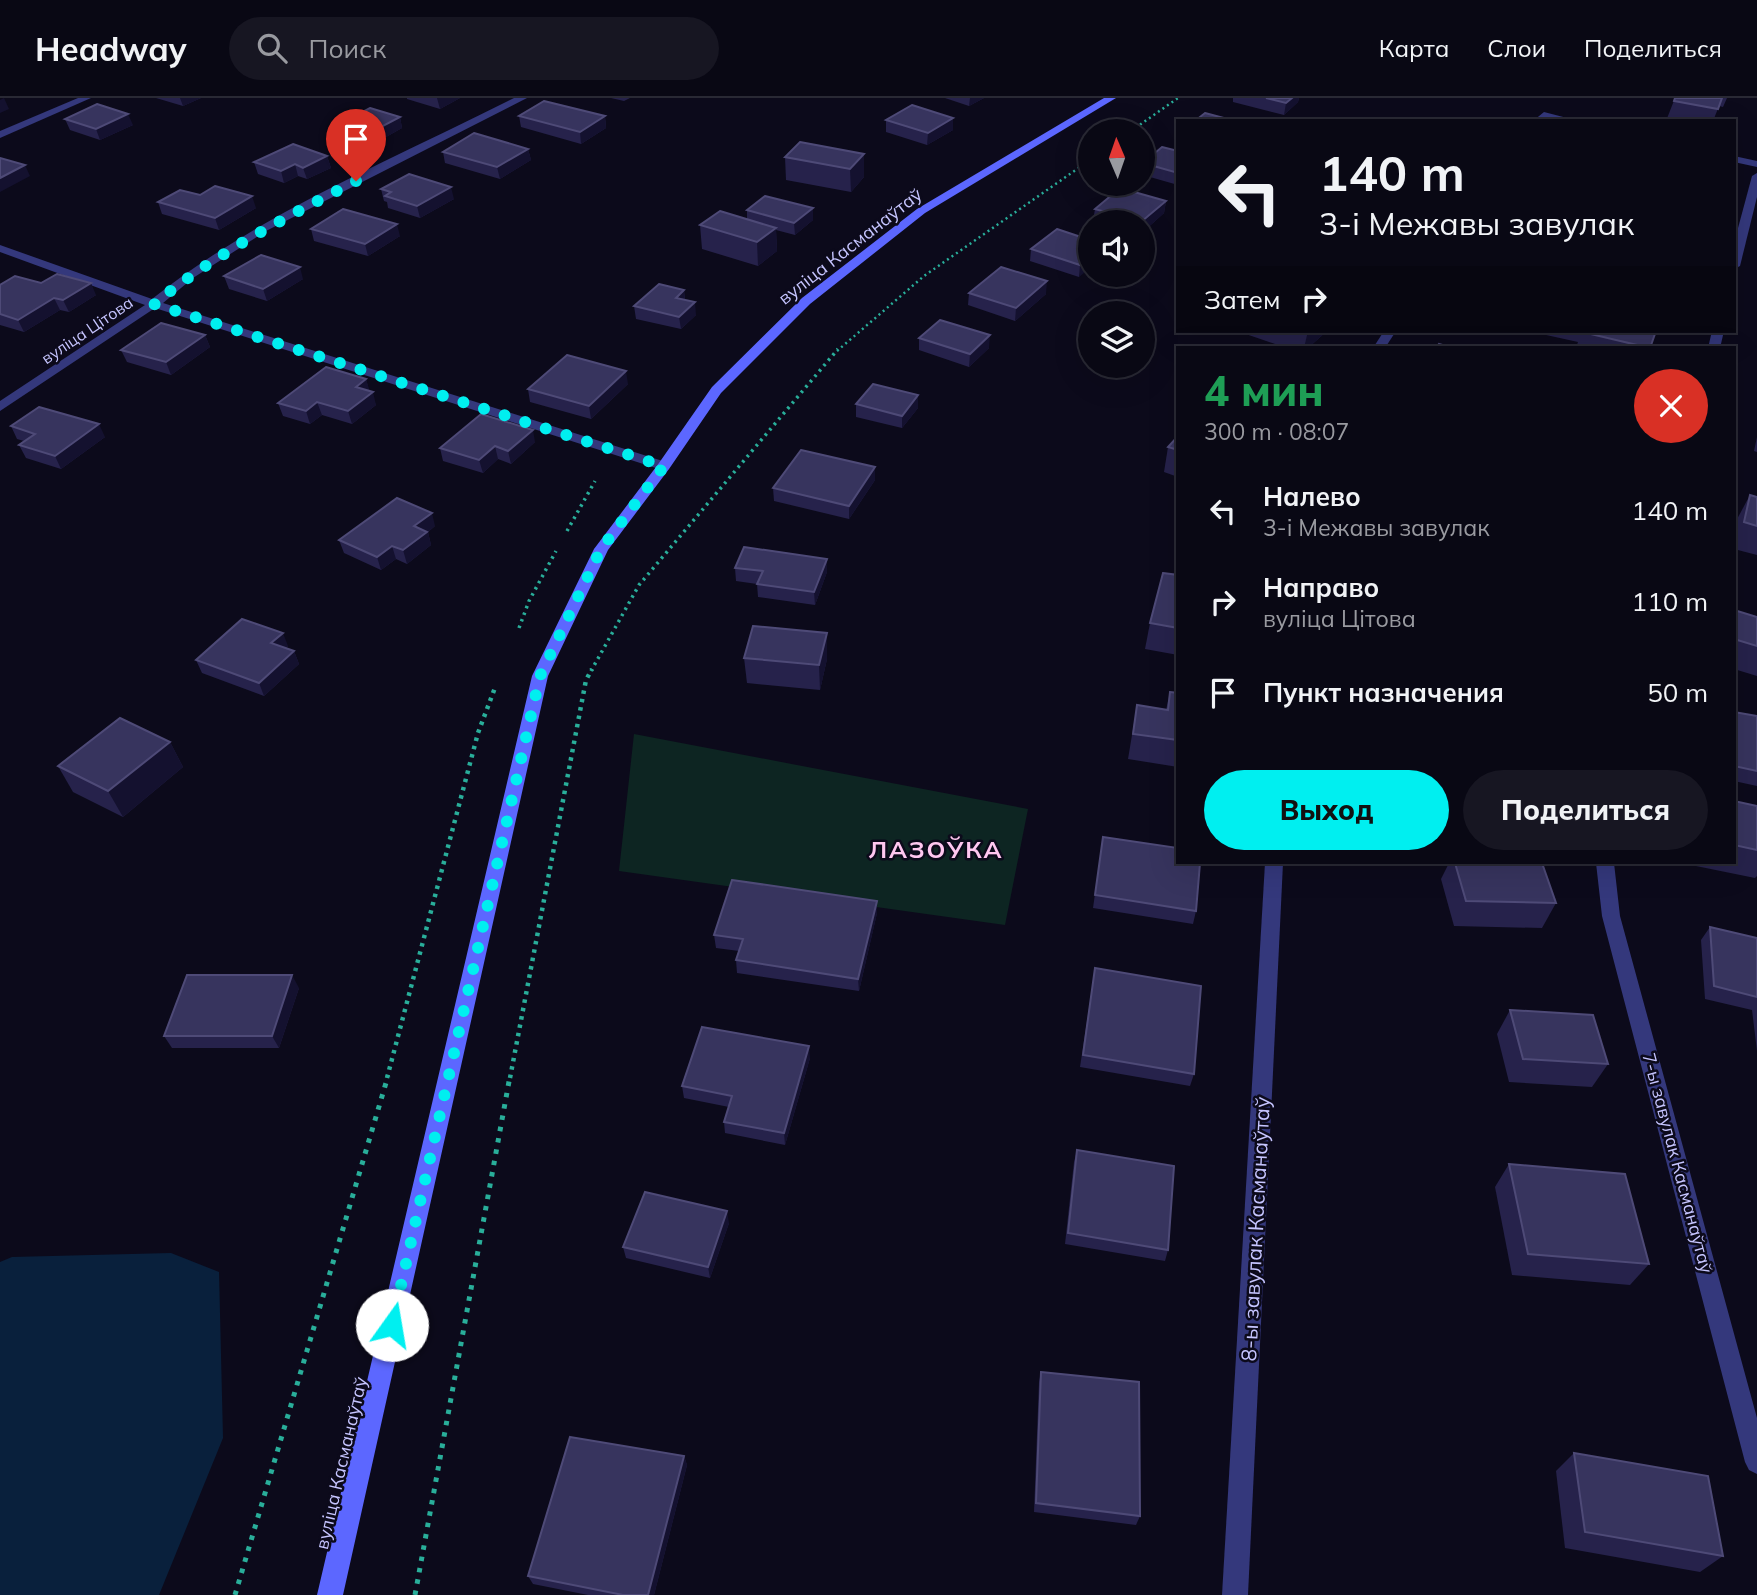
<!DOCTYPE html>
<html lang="ru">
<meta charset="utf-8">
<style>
:root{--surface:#090814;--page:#171622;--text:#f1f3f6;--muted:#999aa0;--line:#292934;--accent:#00eff0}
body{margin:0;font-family:Mulish,sans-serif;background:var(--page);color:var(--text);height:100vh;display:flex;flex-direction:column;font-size:26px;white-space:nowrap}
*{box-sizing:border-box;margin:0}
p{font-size:23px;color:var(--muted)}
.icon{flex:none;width:38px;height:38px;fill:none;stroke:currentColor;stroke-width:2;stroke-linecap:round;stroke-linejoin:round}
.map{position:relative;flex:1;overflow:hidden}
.side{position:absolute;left:1176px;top:248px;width:560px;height:518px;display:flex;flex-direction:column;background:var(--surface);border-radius:0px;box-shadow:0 7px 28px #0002,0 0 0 2px var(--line)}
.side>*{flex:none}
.hud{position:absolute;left:1176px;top:21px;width:560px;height:214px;border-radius:0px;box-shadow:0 7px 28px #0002,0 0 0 2px var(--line);background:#090814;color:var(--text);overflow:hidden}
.needle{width:46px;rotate:358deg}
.buttons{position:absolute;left:1078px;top:21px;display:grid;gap:14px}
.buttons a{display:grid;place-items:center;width:77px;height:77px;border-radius:50%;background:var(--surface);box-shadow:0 7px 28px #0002,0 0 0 2px var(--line);font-size:35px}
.pin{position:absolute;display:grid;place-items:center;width:60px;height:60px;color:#fff;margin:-72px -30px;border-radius:50% 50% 50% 0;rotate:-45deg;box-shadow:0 0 7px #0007}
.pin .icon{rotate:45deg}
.me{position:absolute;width:77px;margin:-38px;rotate:13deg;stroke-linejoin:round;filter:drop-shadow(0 0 5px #0008)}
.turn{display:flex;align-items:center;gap:24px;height:147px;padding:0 28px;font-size:32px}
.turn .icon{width:91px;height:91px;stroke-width:2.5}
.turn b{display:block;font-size:49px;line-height:60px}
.then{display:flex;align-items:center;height:66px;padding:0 28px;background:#0003;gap:14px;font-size:26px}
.round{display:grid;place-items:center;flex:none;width:74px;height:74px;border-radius:37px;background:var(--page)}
.summary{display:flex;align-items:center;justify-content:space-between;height:119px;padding:0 28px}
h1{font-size:42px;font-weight:800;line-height:52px;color:#1e9e55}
.primary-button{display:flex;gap:14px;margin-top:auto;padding:14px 28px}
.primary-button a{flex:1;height:80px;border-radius:42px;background:var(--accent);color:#111;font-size:28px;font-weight:800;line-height:80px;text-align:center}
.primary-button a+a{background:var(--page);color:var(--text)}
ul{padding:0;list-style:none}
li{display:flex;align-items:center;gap:21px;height:91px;padding:0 28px}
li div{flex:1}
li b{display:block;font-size:26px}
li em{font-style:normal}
header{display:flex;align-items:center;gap:42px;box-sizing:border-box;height:98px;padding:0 35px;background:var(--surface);border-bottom:2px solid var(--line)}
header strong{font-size:33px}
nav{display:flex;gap:38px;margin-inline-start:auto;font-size:24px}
.search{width:490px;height:63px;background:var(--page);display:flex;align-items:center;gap:18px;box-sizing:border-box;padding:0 24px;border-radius:38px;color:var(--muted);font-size:26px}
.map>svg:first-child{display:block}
</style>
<header>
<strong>Headway</strong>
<div class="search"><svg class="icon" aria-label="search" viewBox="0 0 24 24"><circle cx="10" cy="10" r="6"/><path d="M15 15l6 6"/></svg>Поиск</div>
<nav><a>Карта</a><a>Слои</a><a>Поделиться</a></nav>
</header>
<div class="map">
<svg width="1757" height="1497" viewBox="0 0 1757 1497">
<rect width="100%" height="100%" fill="#0c0a1b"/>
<path fill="#0d2522" d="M634,636L1028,711L1005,827L619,773Z"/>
<path fill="#09203c" d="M171,1155L219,1174L223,1340L159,1497H0V1164L12,1159Z"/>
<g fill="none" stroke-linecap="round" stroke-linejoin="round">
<g stroke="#29ae9a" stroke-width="2.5" stroke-dasharray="2 3.5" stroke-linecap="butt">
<path d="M1131,33L1178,0"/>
<path d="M837,253L924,178L1090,62"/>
</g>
<g stroke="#29ae9a" stroke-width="3.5" stroke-dasharray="2.5 4.5" stroke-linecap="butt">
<path d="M567,433L595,383"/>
<path d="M519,530L529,503L556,453"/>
<path d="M591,573L639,487L838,251"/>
</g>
<g stroke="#29ae9a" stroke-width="4.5" stroke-dasharray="3.5 5" stroke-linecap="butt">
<path d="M387,980L478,635L496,587"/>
<path d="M510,980L586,582L592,571"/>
</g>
<g stroke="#29ae9a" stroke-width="5" stroke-dasharray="4.5 7" stroke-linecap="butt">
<path d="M235,1497L388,978"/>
<path d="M415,1497L510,978"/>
</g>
<g fill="#34387c" fill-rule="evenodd">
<path d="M78,0H91L0,40V33Z"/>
<path d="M514,0H527L266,133L193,180L163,205L669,365V371H659L155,210L0,313V303L145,207L0,154V147L152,201C260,115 392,62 514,0Z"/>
<path d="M1544,14L1571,21L1572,23L1546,21L1533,23Z"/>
<path d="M1734,58L1757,63V69L1734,64Z"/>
<path d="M1757,75V99L1740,168L1734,171V145L1752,78Z"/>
<path d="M1384,233H1396L1385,250H1373Z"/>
<path d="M1712,233H1724L1720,250H1708Z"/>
<path d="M1265,765H1283L1248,1497H1222Z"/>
<path d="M1596,765H1614L1620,818L1757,1320V1376L1749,1372L1745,1364L1602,818Z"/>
</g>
<path fill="#5c67ff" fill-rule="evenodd" d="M1104,0H1116L925,115L810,206L721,295L669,371L608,452L548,578L343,1497H317L532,578L594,451L659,365L712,289L802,200L917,111Z"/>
</g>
<g fill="#26224b">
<path d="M156,0H201L183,8Z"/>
<path d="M407,0H460L440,11L407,1Z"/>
<path d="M611,0H630L624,3Z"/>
<path d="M945,0H984L969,8Z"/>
<path d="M1233,0H1299L1298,4L1284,17L1233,4Z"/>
<path d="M1675,0H1727L1723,9L1719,8L1713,23H1666Z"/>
<path d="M519,18H605L606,30L581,46L521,29Z"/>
<path d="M400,19L402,30L386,39L375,37L362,44L342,38L339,26Z"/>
<path d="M953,20V32L927,47L886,34V22Z"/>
<path d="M65,21L133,27L100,42L70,32Z"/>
<path d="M528,51L531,62L500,81L445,65L443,54Z"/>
<path d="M1178,53V87L1143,77V64Z"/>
<path d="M864,56V79L851,94L786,82L785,59Z"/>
<path d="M327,58L331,70L307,81L298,78L284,85L258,76L254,64Z"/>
<path d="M381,91L454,101L420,120L388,110L387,104L384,103Z"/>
<path d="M200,97L256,110L219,132L162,116L158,104Z"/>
<path d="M1166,103L1164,115L1143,134V124H1099L1093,123L1095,111Z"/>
<path d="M813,110V122L795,137L776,132L777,153L758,168L702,151L700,127L747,121V112Z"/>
<path d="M311,131L400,138L368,158L314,143Z"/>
<path d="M1090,142L1079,179L1030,163L1031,151Z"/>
<path d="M224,178L303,181L267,203L229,191Z"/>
<path d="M41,185L96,197L69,214L60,212L24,234L0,227V187Z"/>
<path d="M684,192L685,202L696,217L681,231L636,221L634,208Z"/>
<path d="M969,195L1046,196L1015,223L968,207Z"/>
<path d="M1237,233H1327L1308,250H1287Z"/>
<path d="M1538,233H1656L1650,250H1576L1578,244L1537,235Z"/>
<path d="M205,237L210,249L171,277L127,264L121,252Z"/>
<path d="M919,240L989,250L969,269L919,252Z"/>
<path d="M366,281L369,293L376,307L352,326L322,317L310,326L283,318L278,305Z"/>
<path d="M628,286L591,321L530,304L528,291Z"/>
<path d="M918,297V310L902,330L856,319V306Z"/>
<path d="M11,328L105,339L61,371L26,360L19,347L24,343L17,341Z"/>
<path d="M1178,338V379L1164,374L1168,349Z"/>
<path d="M1757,339V354L1754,353Z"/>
<path d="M535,344L511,366L498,361L483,375L443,363L440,350Z"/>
<path d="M875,382L849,421L774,403L773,390Z"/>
<path d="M1750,397L1757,399V457L1734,451V431L1736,423Z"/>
<path d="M435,428L428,434L431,447L407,466L396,461L381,472L344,455L339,442Z"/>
<path d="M827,461V474L815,507L758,499L757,486L736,483L735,470Z"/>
<path d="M1178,477V557L1145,551L1150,525Z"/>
<path d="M1734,512L1757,519V578L1734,571Z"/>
<path d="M827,535V561L820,592L747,585L744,560Z"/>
<path d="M288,548L286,550L294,553L299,566L264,598L202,575L196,562Z"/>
<path d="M1170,594L1178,595V669L1128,661L1137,607L1166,612Z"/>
<path d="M1734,614L1757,618V688L1734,683Z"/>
<path d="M170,644L183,669L123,719L73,694L58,668Z"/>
<path d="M1734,703L1757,708V778L1755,780L1691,767V765H1734Z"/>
<path d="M1103,739L1196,813L1193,826L1093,810Z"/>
<path d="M1449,765H1542L1556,805L1542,830L1454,828L1441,781Z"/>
<path d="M877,803V815L859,893L737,875L736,862L739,853L716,850L714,837Z"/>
<path d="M1710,829L1757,840V953L1752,912L1705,901L1701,842Z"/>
<path d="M1095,870L1194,976L1190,988L1080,969Z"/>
<path d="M299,890L279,950H172L164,938Z"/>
<path d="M1510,912L1608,966L1592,989L1509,984L1497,936Z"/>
<path d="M810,960L785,1047L725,1035L724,1024L729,1009L684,1000L682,988Z"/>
<path d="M1077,1052L1168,1152L1165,1163L1065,1146L1074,1064Z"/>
<path d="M1509,1066L1649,1166L1630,1187L1512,1177L1495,1089Z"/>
<path d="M729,1125L710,1180L626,1160L623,1149Z"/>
<path d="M1041,1274L1140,1418L1136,1427L1034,1414L1039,1284Z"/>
<path d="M1574,1355L1723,1458L1700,1474L1565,1450L1556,1373Z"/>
<path d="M684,1358L687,1367L654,1497H588L533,1486L528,1478Z"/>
</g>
<g fill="#14112f">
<path d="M4,0L9,11L0,15V2Z"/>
<path d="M180,0H201L183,8Z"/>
<path d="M437,0H460L440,11Z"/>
<path d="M970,0H984L969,8Z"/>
<path d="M1292,0H1299L1298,4L1284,17L1286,5Z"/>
<path d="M128,16L133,27L100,42L96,31Z"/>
<path d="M605,18L606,30L581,46L580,34Z"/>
<path d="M400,19L402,30L386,39L383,28Z"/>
<path d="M953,20V32L927,47L928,35Z"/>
<path d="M372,25L375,37L362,44L359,32Z"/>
<path d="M528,51L531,62L500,81L497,69Z"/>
<path d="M864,56V79L851,94L850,71Z"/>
<path d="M327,58L331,70L307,81L303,70Z"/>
<path d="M295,66L298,78L284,85L281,73Z"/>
<path d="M25,67L30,78L0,94V80Z"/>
<path d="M451,89L454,101L420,120L417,108Z"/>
<path d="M252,98L256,110L219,132L215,120Z"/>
<path d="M1166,103L1164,115L1143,134V124H1141Z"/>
<path d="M813,110V122L795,137L794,125Z"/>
<path d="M397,126L400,138L368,158L365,146Z"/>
<path d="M776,130L777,153L758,168L757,144Z"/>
<path d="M1090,158V170L1079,179L1080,167Z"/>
<path d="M300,169L303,181L267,203L263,191Z"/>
<path d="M1047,183L1046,196L1015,223L1016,210Z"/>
<path d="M91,185L96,197L69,214L63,202Z"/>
<path d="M684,192L685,204L676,200Z"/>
<path d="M54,200L60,212L24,234L18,222Z"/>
<path d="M695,204L696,217L681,231L679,219Z"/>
<path d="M1308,233H1327L1308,250H1304Z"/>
<path d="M205,237L210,249L171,277L166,264Z"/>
<path d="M990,237L989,250L969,269L970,256Z"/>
<path d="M626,273L628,286L591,321L589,308Z"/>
<path d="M366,281L370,294L356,289Z"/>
<path d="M373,294L376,307L352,326L348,313Z"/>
<path d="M918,297V310L902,330V318Z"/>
<path d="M317,304L322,317L310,326L306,313Z"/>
<path d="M99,326L105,339L61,371L55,358Z"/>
<path d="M533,332L535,344L511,366L508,353Z"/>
<path d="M495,348L498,361L483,375L479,362Z"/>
<path d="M875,369V382L849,421V408Z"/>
<path d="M432,415L435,428L428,434L431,447L407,466L403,452L414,428Z"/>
<path d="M392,448L396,461L381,472L377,459Z"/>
<path d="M827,461V474L815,507L814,494Z"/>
<path d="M283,535L288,548L277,558L271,545Z"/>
<path d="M827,535V561L820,592L819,567Z"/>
<path d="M294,553L299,566L264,598L259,585Z"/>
<path d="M170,644L183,669L123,719L108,693Z"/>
<path d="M877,803V815L859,893L858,881Z"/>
<path d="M292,877L299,890L279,950L272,938Z"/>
<path d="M809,948L810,960L785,1047L784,1035Z"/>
<path d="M727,1113L729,1125L710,1180L708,1169Z"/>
<path d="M684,1358L687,1367L654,1497H648Z"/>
</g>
<g fill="#37345e" stroke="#4e4a77" stroke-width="2">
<path d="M1266,0H1292L1286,5Z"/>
<path d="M1675,0H1722L1718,11L1674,3Z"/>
<path d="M544,3L605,18L580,34L519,18Z"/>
<path d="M97,6L128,16L96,31L65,21Z"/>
<path d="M912,7L953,20L928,35L886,22Z"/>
<path d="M370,10L400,19L383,28L372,25L359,32L339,26Z"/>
<path d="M1205,15L1235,23H1195Z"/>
<path d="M474,35L528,51L497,69L443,54Z"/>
<path d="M800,44L864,56L850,71L785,59Z"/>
<path d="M293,46L327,58L303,70L295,66L281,73L254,64Z"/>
<path d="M1162,49L1178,53V75L1143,65Z"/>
<path d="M0,60L25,67L0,80Z"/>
<path d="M409,76L451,89L417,108L385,98L391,94L381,91Z"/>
<path d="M215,88L252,98L215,120L158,104L180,92L200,97Z"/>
<path d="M1120,90L1166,103L1141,124L1095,111Z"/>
<path d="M765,98L813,110L794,125L747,112Z"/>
<path d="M343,111L397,126L365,146L311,131Z"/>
<path d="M720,113L776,130L757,144L700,127Z"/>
<path d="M1057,131L1090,142V158L1080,167L1031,151Z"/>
<path d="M261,157L300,169L263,191L224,178Z"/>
<path d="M1001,169L1047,183L1016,210L969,195Z"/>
<path d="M57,176L91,185L63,202L54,200L18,222L0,216V187L15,178L41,185Z"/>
<path d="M659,186L684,192L676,200L695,204L679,219L634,208Z"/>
<path d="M940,222L990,237L970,256L919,240Z"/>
<path d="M161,225L205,237L166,264L121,252Z"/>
<path d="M1583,233H1656L1650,250L1582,234Z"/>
<path d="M1439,246L1453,250H1436Z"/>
<path d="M1254,247L1265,250H1251Z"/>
<path d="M567,257L626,273L589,308L528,291Z"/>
<path d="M326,269L366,281L356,289L373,294L348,313L317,304L306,313L278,305Z"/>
<path d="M873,286L918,297L902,318L856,306Z"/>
<path d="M39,309L99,326L55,358L19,347L35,336L11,328Z"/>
<path d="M481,316L533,332L508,353L495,348L479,362L440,350Z"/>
<path d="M1178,338V352L1168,349Z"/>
<path d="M801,352L875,369L849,408L773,390Z"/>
<path d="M1750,397L1757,399V428L1744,424Z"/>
<path d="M397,400L432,415L414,428L427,434L403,452L392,448L377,459L339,442Z"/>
<path d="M744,449L827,461L814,494L757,486L763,473L735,470Z"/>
<path d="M1163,475L1178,477V530L1150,525Z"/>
<path d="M1734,512L1757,519V548L1734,541Z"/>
<path d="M242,521L283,535L271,545L294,553L259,585L196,562Z"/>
<path d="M753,528L827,535L819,567L744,560Z"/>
<path d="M1170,594L1178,595V642L1133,636L1137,607L1168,612Z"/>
<path d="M1734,614L1757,618V673L1734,668Z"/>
<path d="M120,620L170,644L108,693L58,668Z"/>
<path d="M1734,703L1757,708V752L1734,747Z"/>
<path d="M1103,739L1178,750V765H1200L1196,813L1095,797Z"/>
<path d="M1455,765H1542L1556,805L1466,803Z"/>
<path d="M732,782L877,803L858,881L736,862L743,841L714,837Z"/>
<path d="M1710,829L1757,840V899L1714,888Z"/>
<path d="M1095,870L1201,888L1194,976L1083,957Z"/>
<path d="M187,877H292L272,938H164Z"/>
<path d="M1510,912L1593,917L1608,966L1523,961Z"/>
<path d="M702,929L809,948L784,1035L724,1024L732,998L682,988Z"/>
<path d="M1077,1052L1174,1068L1168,1152L1068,1135Z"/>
<path d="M1509,1066L1625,1076L1649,1166L1528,1156Z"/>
<path d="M645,1094L727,1113L708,1169L623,1149Z"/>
<path d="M1041,1274L1139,1284L1140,1418L1036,1405Z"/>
<path d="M570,1339L684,1358L648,1497H623L528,1478Z"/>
<path d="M1574,1355L1708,1378L1723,1458L1585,1434Z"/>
</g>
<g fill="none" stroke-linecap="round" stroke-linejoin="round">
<path stroke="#00eff0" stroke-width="12" stroke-dasharray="0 21.6" d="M356,83C285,120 216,155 154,206L664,368L601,451L540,578L392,1227"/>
</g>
<g text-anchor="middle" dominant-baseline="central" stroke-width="5" stroke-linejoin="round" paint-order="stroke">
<g font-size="16" fill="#c6c5ff" stroke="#0c0a1b">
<text transform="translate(87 232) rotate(-34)">вуліца Цітова</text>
</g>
<g font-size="18" fill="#c6c5ff" stroke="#0c0a1b">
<text transform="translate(850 148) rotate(-38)">вуліца Касманаўтаў</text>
<text transform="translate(1678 1065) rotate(75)">7-ы завулак Касманаўтаў</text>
<text transform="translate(341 1365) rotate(-77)">вуліца Касманаўтаў</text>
</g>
<g font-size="21" fill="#c6c5ff" stroke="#0c0a1b">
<text transform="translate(1255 1131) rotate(-87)">8-ы завулак Касманаўтаў</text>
</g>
<g font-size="24" font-weight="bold" letter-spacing="2" fill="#ffc7f0" stroke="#0c0a1b">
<text x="936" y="751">ЛАЗОЎКА</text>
</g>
</g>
</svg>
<div class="buttons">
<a><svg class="needle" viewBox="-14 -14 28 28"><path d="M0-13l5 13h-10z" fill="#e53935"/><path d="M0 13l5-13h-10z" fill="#999aa0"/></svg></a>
<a><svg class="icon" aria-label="sound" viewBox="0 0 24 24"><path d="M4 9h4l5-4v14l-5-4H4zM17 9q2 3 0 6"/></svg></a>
<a><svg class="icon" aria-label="layers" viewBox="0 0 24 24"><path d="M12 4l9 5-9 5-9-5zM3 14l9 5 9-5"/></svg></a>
</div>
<div class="pin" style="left:356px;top:83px;background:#d93025"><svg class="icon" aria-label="arrive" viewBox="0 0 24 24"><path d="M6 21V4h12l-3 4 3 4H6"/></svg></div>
<svg class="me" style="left:392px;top:1227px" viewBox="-20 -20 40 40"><circle r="19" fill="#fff"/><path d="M0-13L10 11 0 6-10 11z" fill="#00eff0"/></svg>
<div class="hud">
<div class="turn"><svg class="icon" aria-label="left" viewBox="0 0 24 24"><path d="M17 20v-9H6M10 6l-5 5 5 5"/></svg><div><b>140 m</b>3-і Межавы завулак</div></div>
<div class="then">Затем<svg class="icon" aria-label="right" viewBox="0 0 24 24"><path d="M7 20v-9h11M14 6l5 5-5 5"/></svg></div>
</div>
<section class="side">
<div class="summary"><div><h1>4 мин</h1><p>300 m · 08:07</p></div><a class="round" style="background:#d93025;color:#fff"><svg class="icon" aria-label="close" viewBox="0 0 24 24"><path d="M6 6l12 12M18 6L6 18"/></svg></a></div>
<ul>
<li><svg class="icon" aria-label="left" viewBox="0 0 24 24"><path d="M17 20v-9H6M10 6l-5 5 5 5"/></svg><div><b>Налево</b><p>3-і Межавы завулак</p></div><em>140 m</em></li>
<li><svg class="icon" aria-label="right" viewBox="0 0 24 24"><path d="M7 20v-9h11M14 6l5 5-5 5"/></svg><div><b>Направо</b><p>вуліца Цітова</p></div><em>110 m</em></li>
<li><svg class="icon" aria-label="arrive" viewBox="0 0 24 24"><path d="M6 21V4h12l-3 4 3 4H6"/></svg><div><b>Пункт назначения</b></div><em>50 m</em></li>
</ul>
<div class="primary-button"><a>Выход</a><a>Поделиться</a></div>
</section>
</div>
